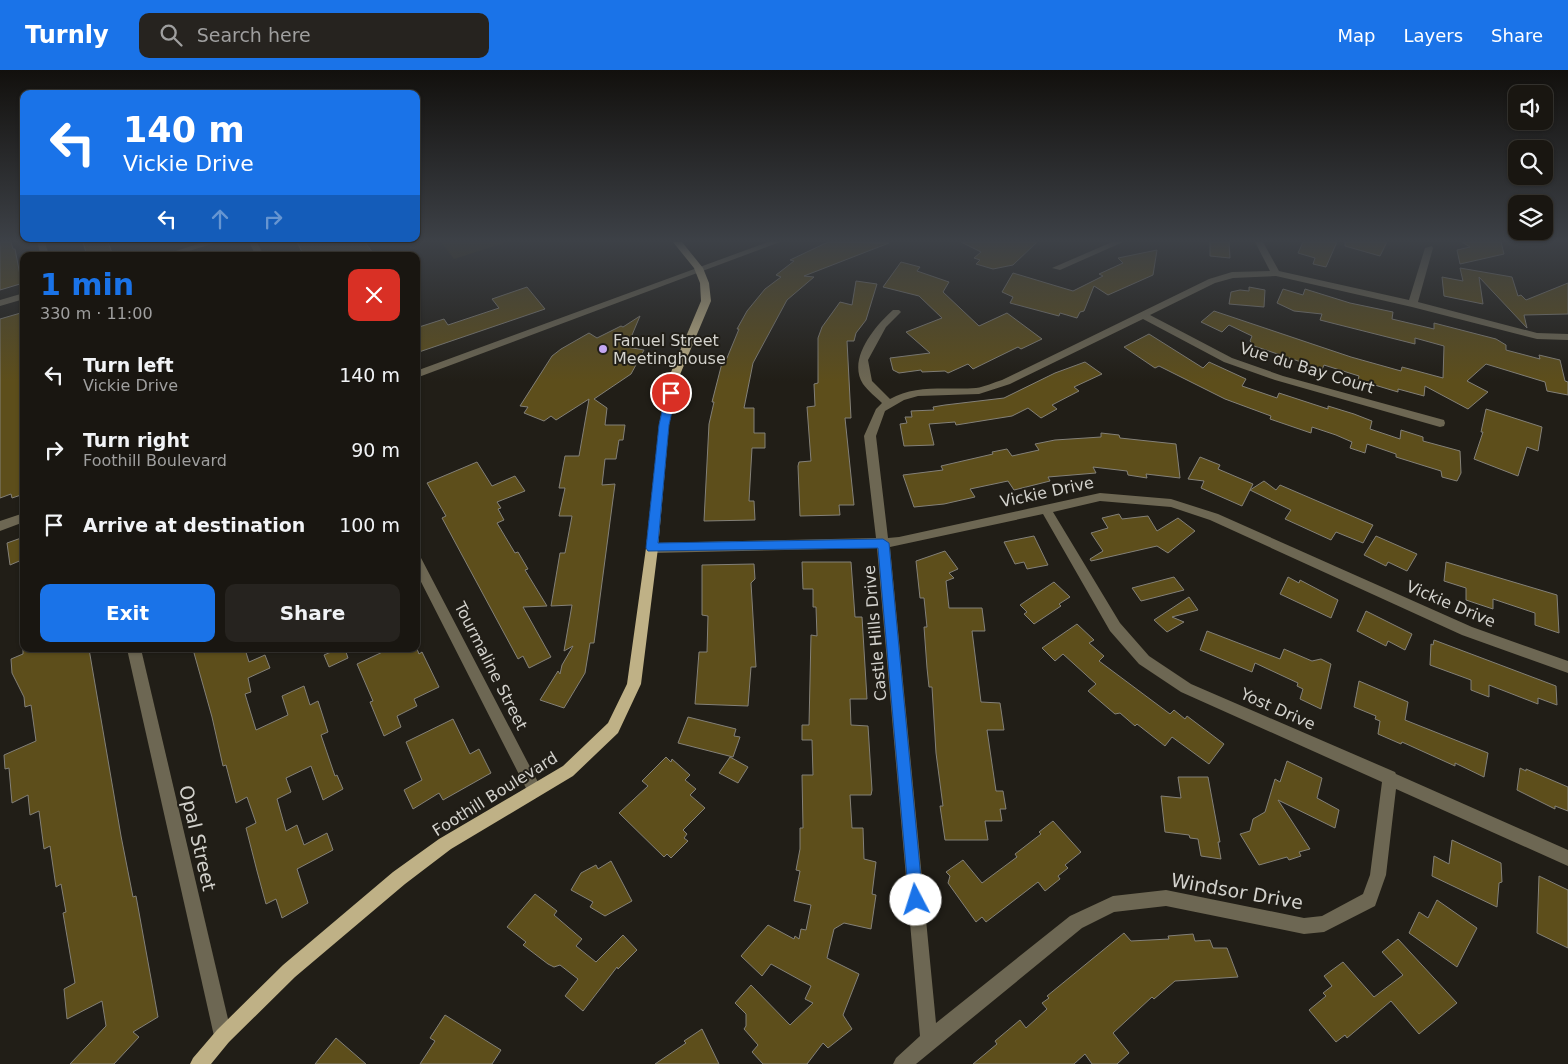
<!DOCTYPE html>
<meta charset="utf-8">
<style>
:root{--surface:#191611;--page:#26231f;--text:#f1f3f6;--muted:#9f9f9f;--line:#373531;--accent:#1a73e8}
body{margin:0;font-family:"DejaVu Sans",sans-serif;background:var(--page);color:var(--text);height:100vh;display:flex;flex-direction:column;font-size:19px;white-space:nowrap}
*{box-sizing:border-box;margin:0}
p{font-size:16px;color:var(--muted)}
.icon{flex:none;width:28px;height:28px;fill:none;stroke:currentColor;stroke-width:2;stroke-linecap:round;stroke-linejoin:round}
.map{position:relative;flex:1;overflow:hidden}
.panel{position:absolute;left:20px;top:182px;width:400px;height:400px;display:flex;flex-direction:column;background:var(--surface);border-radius:10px;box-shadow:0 1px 4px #0004,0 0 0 1px var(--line)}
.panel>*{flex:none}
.top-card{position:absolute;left:20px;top:20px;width:400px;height:152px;border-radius:10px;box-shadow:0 1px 4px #0004,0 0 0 1px var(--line);background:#1a73e8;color:#fff;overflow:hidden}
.controls{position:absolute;left:1508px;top:15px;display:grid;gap:10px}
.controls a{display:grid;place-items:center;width:45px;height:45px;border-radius:10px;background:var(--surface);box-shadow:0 1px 4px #0004,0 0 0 1px var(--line);font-size:25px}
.pin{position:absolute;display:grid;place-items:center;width:42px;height:42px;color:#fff;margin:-21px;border:2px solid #fff;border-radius:50%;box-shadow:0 1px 5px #0007}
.me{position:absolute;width:55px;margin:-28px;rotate:355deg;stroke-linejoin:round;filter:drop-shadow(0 0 4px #0008)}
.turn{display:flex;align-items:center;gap:18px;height:105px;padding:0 20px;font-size:22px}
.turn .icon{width:65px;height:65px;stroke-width:2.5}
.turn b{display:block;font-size:35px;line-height:42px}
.lanes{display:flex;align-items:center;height:48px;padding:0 20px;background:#0003;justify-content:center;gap:25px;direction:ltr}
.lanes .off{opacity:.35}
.round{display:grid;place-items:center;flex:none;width:52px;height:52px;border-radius:10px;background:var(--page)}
.headline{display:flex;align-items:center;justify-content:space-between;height:85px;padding:0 20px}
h1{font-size:30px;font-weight:700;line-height:38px;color:var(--accent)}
.action{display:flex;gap:10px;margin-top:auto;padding:10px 20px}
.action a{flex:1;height:58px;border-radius:10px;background:var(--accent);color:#fff;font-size:20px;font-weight:700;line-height:58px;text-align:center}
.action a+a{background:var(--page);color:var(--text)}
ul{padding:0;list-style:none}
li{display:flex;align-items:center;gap:15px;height:75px;padding:0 20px}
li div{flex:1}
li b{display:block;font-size:19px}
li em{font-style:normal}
header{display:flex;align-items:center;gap:30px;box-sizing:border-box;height:70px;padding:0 25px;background:var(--accent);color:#fff}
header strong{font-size:24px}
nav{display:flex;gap:28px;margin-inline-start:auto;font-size:18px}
.search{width:350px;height:45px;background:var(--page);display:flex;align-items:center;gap:12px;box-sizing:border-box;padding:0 18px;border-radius:10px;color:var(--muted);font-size:19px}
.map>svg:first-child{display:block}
</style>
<header>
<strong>Turnly</strong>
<div class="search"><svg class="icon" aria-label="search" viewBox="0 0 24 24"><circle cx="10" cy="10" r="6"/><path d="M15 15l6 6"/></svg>Search here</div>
<nav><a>Map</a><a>Layers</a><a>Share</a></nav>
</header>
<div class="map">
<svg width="1568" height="994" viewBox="0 0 1568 994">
<rect width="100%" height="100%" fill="#211e17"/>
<path fill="#372f13" d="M441,172H507L454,189Z"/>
<g fill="#5d4e1b" stroke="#838078">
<path d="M0,172H11L13,179H15L21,210L20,214L0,220Z"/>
<path d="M83,172H108L113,186H87Z"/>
<path d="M297,172H365L375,186H304Z"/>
<path d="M828,172L889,173L804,206L814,207L787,230L753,293L744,338H754V363H765V378H752L749,431H754L755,450L704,451L709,354L714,332H712L722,293L727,288L739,259H737L747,241L765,219L781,207L776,205L794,191L790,190Z"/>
<path d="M961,172H1037L1013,195L993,199L976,194L980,190L974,188L981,182Z"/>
<path d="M1210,172H1229L1230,188L1210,186Z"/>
<path d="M1303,172H1337L1326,197L1313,194L1315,188L1298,183Z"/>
<path d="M1345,172H1387L1380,186L1345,176Z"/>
<path d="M1462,172H1501L1504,184L1460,194L1457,180L1470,177Z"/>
<path d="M1157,180L1153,205L1108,225L1094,216L1084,241L1080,242L1077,248L1060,243L1059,246L1010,233L1013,227L1002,222L1013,203L1073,221L1103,206L1099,204L1123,193L1118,188Z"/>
<path d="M901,192L920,197L917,201L949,212L943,222L979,256L1007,243L1042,269L1021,279L1018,277L973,299L968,294L948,303L945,301L922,302L921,300L899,303L893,300L890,288L930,283L906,262L942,248L919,226L883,217Z"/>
<path d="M1460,198L1512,207L1518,226L1521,225L1526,230L1568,213V244L1524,245L1527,258L1479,207L1483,234L1444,226L1442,207L1463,211Z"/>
<path d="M856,211L877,214L866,250L856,263L854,271H847L851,348H845L854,435H839L840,445L800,446L798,396L799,392L811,391L807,337L815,336L814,314L818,313V268L822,257L840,232L852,235Z"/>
<path d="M527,217L545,239L416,283V258L444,249L448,255L499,238L492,229Z"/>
<path d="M1249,217L1265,220L1264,237L1229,234L1231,222L1240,220L1249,221Z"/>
<path d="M1283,219L1303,225L1305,219L1350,233L1393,242L1392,249L1434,259V253L1496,269L1506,275V280L1540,289L1539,285L1560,290L1565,311L1568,312V325L1547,321L1545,312L1486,294L1467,311L1488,322L1468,339L1425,316L1424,326L1398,319V322L1358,310L1359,306L1324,295L1321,302L1306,298L1307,294L1254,276L1250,271L1252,266L1229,255L1222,262L1201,252L1214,241L1351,287L1401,301L1402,297L1443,308L1444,276L1415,268V274L1320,250L1322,244L1294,241L1277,233Z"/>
<path d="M24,242V424L12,428L11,424L0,428V249Z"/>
<path d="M640,246L627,277L644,280L631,304L594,329L607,338L605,355H625L623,370H619L616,389H605L602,415L615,414L594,573H590L585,603L564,638L540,630L558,601L560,604L562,595L573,576L564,581L572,535L551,536L560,483H565L572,446H559L565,418H559L565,386H579L589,329L556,350L551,346L544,351L524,343L528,337L520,336L552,286L561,279L589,263L597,268L621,256L623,257Z"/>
<path d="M1149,264L1203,298L1209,292L1246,309L1242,316L1277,328L1279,323L1328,339V336L1354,344L1372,351L1370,359L1400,369L1401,360L1423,367V371L1460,381L1461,403L1457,411L1442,407L1441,401L1396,387V384L1367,374L1365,383L1350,378L1352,372L1336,365L1312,357L1311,363L1270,349L1271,346L1225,329L1159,296L1155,298L1124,277Z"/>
<path d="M1085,292L1102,304L1074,317L1079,321L1052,335L1057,339L1041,348L1028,338L1012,346L956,355L955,352L929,354L934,375L904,376L900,354L907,353L905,347H912L911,341L934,340L933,337L945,335L1004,328L1055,303Z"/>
<path d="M1486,339L1542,357L1538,381L1527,377L1518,406L1474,389L1483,362H1481Z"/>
<path d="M1101,363L1119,365L1120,368L1176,374L1180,408L1146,404L1147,408L1128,405L1127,401L1093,397L1096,403L1048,407L1050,411L1014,420L1008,411L970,419L975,427L944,434L914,437L903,405L943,400L941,396L993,384L992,382L1007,379L1012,386L1039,380L1035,374L1055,370L1101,367Z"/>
<path d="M1200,387L1220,395L1218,399L1253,414L1250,420L1264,411L1276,420L1280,415L1373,455L1363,473L1336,462L1331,470L1285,449L1291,440L1250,420L1242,436L1201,418L1204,411L1188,409Z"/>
<path d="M477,392L492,416L515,406L525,421L497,432L501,438L498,439L504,450L497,453L515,483L518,482L528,499L525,500L547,536L523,537L551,587L529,598L523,586L518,589L442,448L446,446L427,413Z"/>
<path d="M1119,444L1122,449L1148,446L1157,461L1178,448L1195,461L1168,483L1157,476L1091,491L1090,489L1103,481L1091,463L1108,458L1102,448Z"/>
<path d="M1034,466L1048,495L1027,499L1024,492L1015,494L1004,472Z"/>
<path d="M1376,466L1417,484L1407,501L1388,492L1386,496L1364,485Z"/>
<path d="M24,467V489L10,495L7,473Z"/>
<path d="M945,481L958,499L949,503L954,508L946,511L949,538H982L985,561H972L981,632L1000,633L1004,660H987L996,721H1003L1006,739H1000L1002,751H985L988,770H945L940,736H943L936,683L932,617H929L927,598L924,557H927L924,528H920L916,491Z"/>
<path d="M802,492H851L855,547H862L867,629H850L851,655L868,656L872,720L871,725H850L852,758H863L864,789L876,792L872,824L876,825L871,859L844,853L834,859L827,888L859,904L843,945L852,959L828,978L823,973L807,994H763L752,982L758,975L744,959L746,956V944L735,933L751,915L790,955L813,933L805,929L811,916L771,894L762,906L741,886L768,855L794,869L795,866L799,869L801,859L806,860L811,835L794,831L800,801L796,800L800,779V758H803L802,705H813L812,670H802V655H809L811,565L817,566L816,537H813V519H803Z"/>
<path d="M1446,492L1557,525L1559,563L1535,555V543L1493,529V539L1466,530V518L1444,511Z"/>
<path d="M754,494L755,509L751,513L756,597H751L748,636L695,634L699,582H707L708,546L702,545V495Z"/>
<path d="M1174,507L1184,520L1141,531L1132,518Z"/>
<path d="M1288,507L1299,513L1300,510L1338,530L1331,548L1280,524Z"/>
<path d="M1054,512L1070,527L1059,534L1061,536L1034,554L1024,544L1027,542L1020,535Z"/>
<path d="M1189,527L1198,540L1172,547L1184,552L1167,562L1154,550Z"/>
<path d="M1366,541L1412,564L1405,580L1388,571L1386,576L1357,561Z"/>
<path d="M1077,554L1094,570L1089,573L1104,586L1099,591L1170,644L1174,640L1185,649L1187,646L1224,674L1209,694L1172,667L1165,676L1137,654L1135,656L1120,643L1115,644L1088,621L1096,614L1063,584L1055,591L1042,578Z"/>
<path d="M1207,561L1280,589L1284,579L1312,591L1321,589L1331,594L1321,639L1300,629L1303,619L1297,616L1298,613L1255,593L1252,602L1200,580Z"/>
<path d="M1434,570L1556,616L1557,635L1538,628V634L1489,615V627L1471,620V610L1430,595L1431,574L1433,575Z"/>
<path d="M23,579H89L121,766L133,827L136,826L158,947L133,962L139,967L114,994H70L106,956L102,931L67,949L64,919L75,913L63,843L66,842L61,814L56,817L50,776L44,779L39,741L30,745L28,725L12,733L9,698L5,699L4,685L36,671L31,635L25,637L24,627L12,603L11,589L23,584Z"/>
<path d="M204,579H245L249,592L265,585L270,598L248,608L251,622L245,624L256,660L288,645L282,626L304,616L310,635L318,631L328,662L321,665L335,706L337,705L343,719L323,730L311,696L286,708L291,722L277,729L286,761L297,755L304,775L327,763L333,780L297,799L308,833L282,848L276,829L266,834L257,801L246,758L256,753L247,727L236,733L226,695L223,696L212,647L194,583Z"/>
<path d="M338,579H345L348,588L329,597L324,585Z"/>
<path d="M389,579H417L419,584L422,582L439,617L414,629L417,636L397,646L401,657L384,666L370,632L373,631L357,594Z"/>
<path d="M1359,611L1408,632L1405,650L1488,683L1484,707L1455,693V696L1402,672L1401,674L1378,664L1380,651L1375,649L1376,646L1354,637Z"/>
<path d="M688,647L736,659L734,666L740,667L733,687L678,673Z"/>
<path d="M453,649L470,684L479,679L491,703L443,730L439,723L413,739L404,720L422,710L406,672Z"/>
<path d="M666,687L671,692L672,689L690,705L685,710L696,719L690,725L705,738L683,760L687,764L684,768L688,771L671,788L667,784L664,787L619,743L648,716L642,711Z"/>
<path d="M730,687L748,697L738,713L719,703Z"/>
<path d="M1287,691L1322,708L1317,728L1339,740L1335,758L1278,730L1310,779L1299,782L1301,786L1289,790L1287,787L1259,795L1240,764L1250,761L1253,749L1265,742L1275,709L1280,712Z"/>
<path d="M1520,698L1526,701V699L1568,717V741L1555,736V739L1517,720Z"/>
<path d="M1178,707H1208L1220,772H1218L1221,789L1201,786L1198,769L1190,768L1189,765L1165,762L1161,726L1181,728Z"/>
<path d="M1053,751L1081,782L1065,795L1068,798L1058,806L1060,809L1045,821L1038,812L986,852L982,847L976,852L948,813L950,806L946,802L963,790L982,813L1017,787L1015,784L1041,764L1039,762Z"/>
<path d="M1452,770L1501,793L1502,812L1499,813L1497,837L1432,806L1434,786L1449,794Z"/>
<path d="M611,791L632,831L605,846L590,837L593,832L571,820L581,803L596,795L598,799Z"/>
<path d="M1539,806L1568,820V878L1537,863Z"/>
<path d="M535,824L557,841L554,845L582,869L576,876L596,892L623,865L637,880L618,899L617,897L583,941L565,926L578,909L560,895L554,897L548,894L523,875L526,872L507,857Z"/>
<path d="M1437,830L1477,858L1457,897L1409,863L1419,842L1428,848Z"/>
<path d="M1124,863L1131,871L1169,869L1168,866L1193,864L1195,871L1210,870L1213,878H1227L1238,907L1175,911L1154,929L1152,927L1113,963L1129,983L1117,994H1092L1085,984L1074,994H973L997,974L995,971L1020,950L1026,958L1047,939L1042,933L1049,928L1047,926Z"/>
<path d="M1398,869L1457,933L1419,964L1391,931L1347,968L1345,965L1336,972L1309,940L1326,926L1323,923L1332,916L1324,906L1343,892L1374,927L1403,905L1382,882Z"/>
<path d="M445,945L501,980L492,994H420L435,971L430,968Z"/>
<path d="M702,959L719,994H655L686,973L684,971Z"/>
<path d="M336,968L366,994H315Z"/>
</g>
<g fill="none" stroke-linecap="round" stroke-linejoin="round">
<g fill="#6d6753" fill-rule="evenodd">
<path d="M37,172H45L49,186H41Z"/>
<path d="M204,172H218L173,186H160Z"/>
<path d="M249,172H257L264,186H256Z"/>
<path d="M768,172H780L416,308V301Z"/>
<path d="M1112,172H1123L1060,200L1052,198Z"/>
<path d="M1255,172H1263L1279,201L1409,230L1425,178L1432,176L1433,178L1418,232L1537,263L1568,264V270L1537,269L1412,237L1276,206L1233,208L1215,213L1150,245L1232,288L1283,306L1444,350L1445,353L1444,356L1440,357L1275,310L1224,292L1143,249L1010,314L979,324L918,326L904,330L885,341L876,366L888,468L899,467L1100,423L1171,429L1218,444L1472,557L1568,591V603L1462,565L1210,450L1171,437L1100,431L1053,442L1120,553L1149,586L1191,614L1395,702L1396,704L1568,780V796L1396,719L1386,805L1375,836L1324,862L1304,864L1166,836L1114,842L1082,858L916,994H893L896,988L920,966L877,478L652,483L646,478L652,473L876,468L864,366L876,339L882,333C876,327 868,321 863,314C847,289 875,256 893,240H899L901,242L886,257L868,290L872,311L890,329C915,314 948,320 976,318C985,317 994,312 1002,310L1209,209L1232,202L1270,201ZM1043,444L1110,561L1139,594L1181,622L1382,712L1370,805L1363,824L1322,846L1304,848L1166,820L1113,826L1070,846L936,953L890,477Z"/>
<path d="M24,223V229L0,236V230Z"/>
<path d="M24,443V452L0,461V451Z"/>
<path d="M416,484L420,486L539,714L542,719L539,724L534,726L529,724L416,502Z"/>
<path d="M127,579H141L232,966L229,972L223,975L217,972L214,966Z"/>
</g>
<path fill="#bfb186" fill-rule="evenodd" d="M673,172H682L703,198L709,213L711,231L679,307L669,355L658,478L641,614L618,663L573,706L451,779L405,814L295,907L229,972L211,994H190L193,988L217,960L283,895L393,802L439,769L563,696L608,653L627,614L646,478L659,355L669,307L701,231L700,213L694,198Z"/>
</g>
<linearGradient id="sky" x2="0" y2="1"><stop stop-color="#12100d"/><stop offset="0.55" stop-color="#3d4147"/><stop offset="1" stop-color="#3d4147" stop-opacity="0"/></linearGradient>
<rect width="1568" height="311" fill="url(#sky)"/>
<path fill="#1a73e8" stroke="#114b97" d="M671,319L676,323L669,355L658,473L883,469L889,473L923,830L921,836L916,838L911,836L909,830L878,478L648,481L646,478L659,355L666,323Z"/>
<circle fill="#c4a7f1" stroke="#211e17" stroke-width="2" cx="603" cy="279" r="5"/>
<g text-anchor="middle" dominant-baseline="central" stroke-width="4" stroke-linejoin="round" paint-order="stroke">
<g font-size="16" fill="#d3d2cd" stroke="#211e17" text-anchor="start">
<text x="613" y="270">Fanuel Street<tspan x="613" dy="18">Meetinghouse</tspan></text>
</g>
<g font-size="16" fill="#d3d2cd" stroke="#211e17">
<text transform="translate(1307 298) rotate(17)">Vue du Bay Court</text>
<text transform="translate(1047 422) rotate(-12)">Vickie Drive</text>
<text transform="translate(1451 534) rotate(23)">Vickie Drive</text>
<text transform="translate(875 563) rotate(-95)">Castle Hills Drive</text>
<text transform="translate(491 596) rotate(63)">Tourmaline Street</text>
<text transform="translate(1278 639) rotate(24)">Yost Drive</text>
<text transform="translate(495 724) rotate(-32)">Foothill Boulevard</text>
</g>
<g font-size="19" fill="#d3d2cd" stroke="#211e17">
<text transform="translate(198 768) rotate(77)">Opal Street</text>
<text transform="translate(1237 821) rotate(10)">Windsor Drive</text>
</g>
</g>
</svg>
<div class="controls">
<a><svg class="icon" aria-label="sound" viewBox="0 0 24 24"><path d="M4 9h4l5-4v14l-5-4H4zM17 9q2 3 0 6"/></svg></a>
<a><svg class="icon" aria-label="search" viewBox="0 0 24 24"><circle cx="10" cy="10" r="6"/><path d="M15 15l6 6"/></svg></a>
<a><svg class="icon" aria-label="layers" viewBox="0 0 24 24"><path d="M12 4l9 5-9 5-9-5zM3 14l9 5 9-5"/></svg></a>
</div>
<div class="pin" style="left:671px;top:323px;background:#d93025"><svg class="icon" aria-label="arrive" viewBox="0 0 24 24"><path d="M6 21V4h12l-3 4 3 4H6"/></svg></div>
<svg class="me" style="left:916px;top:830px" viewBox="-20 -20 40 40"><circle r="19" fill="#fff"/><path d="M0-13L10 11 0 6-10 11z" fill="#1a73e8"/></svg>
<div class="top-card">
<div class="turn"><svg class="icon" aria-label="left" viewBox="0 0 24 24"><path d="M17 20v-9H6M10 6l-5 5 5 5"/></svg><div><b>140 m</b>Vickie Drive</div></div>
<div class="lanes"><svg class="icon" aria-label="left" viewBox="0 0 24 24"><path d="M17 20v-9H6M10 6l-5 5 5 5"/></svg><svg class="icon off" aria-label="ahead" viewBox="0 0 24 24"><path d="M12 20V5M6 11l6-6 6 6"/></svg><svg class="icon off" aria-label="right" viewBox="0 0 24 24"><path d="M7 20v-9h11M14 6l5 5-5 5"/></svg></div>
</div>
<section class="panel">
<div class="headline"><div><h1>1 min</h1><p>330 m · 11:00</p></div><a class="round" style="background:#d93025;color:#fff"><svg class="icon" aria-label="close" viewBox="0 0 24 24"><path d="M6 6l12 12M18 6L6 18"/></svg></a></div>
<ul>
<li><svg class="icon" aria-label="left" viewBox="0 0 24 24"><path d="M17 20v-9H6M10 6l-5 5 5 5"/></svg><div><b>Turn left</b><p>Vickie Drive</p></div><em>140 m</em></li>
<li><svg class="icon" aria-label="right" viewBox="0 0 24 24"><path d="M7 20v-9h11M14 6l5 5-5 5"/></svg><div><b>Turn right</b><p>Foothill Boulevard</p></div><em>90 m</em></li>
<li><svg class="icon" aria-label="arrive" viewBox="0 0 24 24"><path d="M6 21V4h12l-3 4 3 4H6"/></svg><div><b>Arrive at destination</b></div><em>100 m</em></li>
</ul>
<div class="action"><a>Exit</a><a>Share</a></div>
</section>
</div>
